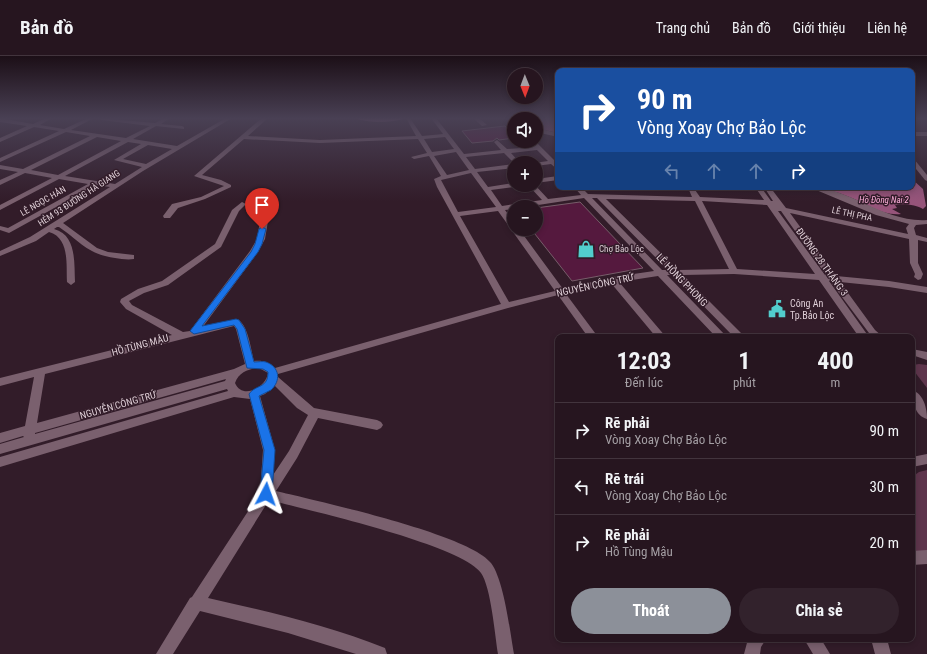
<!DOCTYPE html>
<html lang="vi">
<meta charset="utf-8">
<style>
:root{--surface:#26151f;--page:#32222c;--text:#f1f3f6;--muted:#a49fa4;--line:#42343d;--accent:#8c9099}
body{margin:0;font-family:"Roboto Condensed",sans-serif;background:var(--page);color:var(--text);height:100vh;display:flex;flex-direction:column;font-size:15px;white-space:nowrap}
*{box-sizing:border-box;margin:0}
p{font-size:13px;color:var(--muted)}
.icon{flex:none;width:22px;height:22px;fill:none;stroke:currentColor;stroke-width:2;stroke-linecap:round;stroke-linejoin:round}
.map{position:relative;flex:1;overflow:hidden}
.panel{position:absolute;left:555px;top:278px;width:360px;height:308px;display:flex;flex-direction:column;background:var(--surface);border-radius:8px;box-shadow:0 2px 6px #0003,0 0 0 1px var(--line)}
.panel>*{flex:none}
.banner{position:absolute;left:555px;top:12px;width:360px;height:122px;border-radius:8px;box-shadow:0 2px 6px #0003,0 0 0 1px var(--line);background:#1a4fa0;color:#fff;overflow:hidden}
.needle{width:26px;rotate:179deg}
.buttons{position:absolute;left:507px;top:12px;display:grid;gap:8px}
.buttons a{display:grid;place-items:center;width:36px;height:36px;border-radius:50%;background:var(--surface);box-shadow:0 2px 6px #0003,0 0 0 1px var(--line);font-size:20px}
.pin{position:absolute;display:grid;place-items:center;width:34px;height:34px;color:#fff;margin:-41px -17px;border-radius:50% 50% 50% 0;rotate:-45deg;box-shadow:0 0 4px #0007}
.pin .icon{rotate:45deg}
.me{position:absolute;width:44px;margin:-22px;rotate:4deg;stroke-linejoin:round;filter:drop-shadow(0 0 3px #0008)}
.turn{display:flex;align-items:center;gap:14px;height:84px;padding:0 16px;font-size:18px}
.turn .icon{width:52px;height:52px;stroke-width:2.5}
.turn b{display:block;font-size:28px;line-height:34px}
.lanes{display:flex;align-items:center;height:38px;padding:0 16px;background:#0003;justify-content:center;gap:20px;direction:ltr}
.lanes .off{opacity:.35}
.eta{display:flex;justify-content:space-evenly;align-items:center;height:68px;text-align:center}
.eta b{font-size:24px;font-weight:700;line-height:28px}
.button{display:flex;gap:8px;margin-top:auto;padding:8px 16px}
.button a{flex:1;height:46px;border-radius:24px;background:var(--accent);color:#fff;font-size:16px;font-weight:700;line-height:46px;text-align:center}
.button a+a{background:var(--page);color:var(--text)}
ul{padding:0;list-style:none}
li{display:flex;align-items:center;gap:12px;height:56px;padding:0 16px;border-top:1px solid var(--line)}
li div{flex:1}
li b{display:block;font-size:15px}
li em{font-style:normal}
header{display:flex;align-items:center;gap:24px;box-sizing:border-box;height:56px;padding:0 20px;background:var(--surface);border-bottom:1px solid var(--line)}
header strong{font-size:19px}
nav{display:flex;gap:22px;margin-inline-start:auto;font-size:14px}
.map>svg:first-child{display:block}
</style>
<header>
<strong>Bản đồ</strong>
<nav><a>Trang chủ</a><a>Bản đồ</a><a>Giới thiệu</a><a>Liên hệ</a></nav>
</header>
<div class="map">
<svg width="927" height="598" viewBox="0 0 927 598">
<rect width="100%" height="100%" fill="#321c29"/>
<g fill="#5e354c">
<path d="M919,308L927,309V332L914,315L913,309Z"/>
<path d="M927,414V495H912V421L919,416Z"/>
</g>
<g fill="#96547a">
<path d="M516,62H558V77L536,72V63H518Z"/>
<path d="M912,123L923,133L926,150L923,153C917,149 903,147 895,149L897,152L892,153L901,158C881,160 865,146 847,140C838,136 827,134 817,131H912Z"/>
</g>
<g fill="#55193e" stroke="#775d6a">
<path d="M505,70L514,80V82L499,84L497,82L493,85L472,87L462,75Z"/>
<path d="M580,146L643,212L572,225L531,173H536V152Z"/>
</g>
<g fill="none" stroke-linecap="round" stroke-linejoin="round">
<g fill="#7a606e" fill-rule="evenodd">
<path d="M0,62L33,68L46,62H52L40,69L64,73L88,62H94L71,74L126,82L150,70L101,64L99,62L155,67L165,62H170L161,68L182,70L184,71V73L156,70L133,83L177,90L226,62H232L143,115L63,167L97,192L108,196L134,199V203C128,204 121,203 115,202C87,198 81,186 59,171H57L54,173C77,179 74,207 75,226L71,229L67,226C66,209 70,182 49,176L36,185L0,200V195L30,181L110,131L96,129L9,177L0,174V170L8,172L88,128L59,123L0,154V149L52,122L25,117L0,129V124L18,116L0,113V109L23,113L90,80L66,76L0,106V102L59,75L34,71L0,86V82L27,70L0,66ZM97,81L121,85L58,119L31,114ZM128,86L141,88L114,104L142,111L115,128L65,120ZM148,89L172,93L146,108L123,103Z"/>
<path d="M262,62H268L248,80L320,84L416,80L406,62H410L422,80L443,78L431,62H436L464,98L501,94L494,86L497,84L507,93L534,91L529,85H535L558,108V114L551,108L536,110V107H534L548,105L537,94L511,97L520,107H514L504,97L466,101L475,113L514,108V112L477,116L488,131L514,127V129H517L514,131L491,134L502,150L542,144L528,129H535L548,143L581,139L574,131H581L588,138L692,141L689,134L683,131H693L700,141L764,144L755,131H761L771,145H773L764,131H770L786,152L908,178L906,172L909,168L876,159L809,131C850,131 884,167 927,164V168L916,169L914,172L916,179L927,182V186L918,184V207L923,218L921,223L918,224L914,221L915,218L910,207L909,183L790,157L836,220L889,225L927,231V237L889,231L840,226L875,274L883,281H872L830,225H829L869,281H859L819,224L734,218L683,219L745,281H734L673,219H667L727,281H716L658,220L619,226L666,281H656L611,227L566,238L598,281H588L558,239L508,252L278,318V321L314,352L377,364L381,366L383,369L381,372L377,374L318,362L297,402L276,435C317,445 469,478 491,507C504,524 510,576 514,598H498C495,580 491,531 481,517C462,489 308,454 269,444L208,542C266,555 329,570 385,592L387,598H356L288,577L200,555L173,598H156L190,542L192,541L260,437L263,394L250,343L234,341L0,411V401L228,335L227,333L0,398V388L24,381L23,380L0,387V377L25,370L34,321L0,330V322L172,279L126,253L120,246L121,243L138,233L162,225L215,188L232,154L242,146L246,148L239,155L221,191L168,229L144,237L129,245L132,249L183,276L190,275L250,195L257,183L262,153L266,151L270,153L265,183L258,196L202,272L236,263C248,266 251,294 254,305C262,304 269,306 275,312L501,248L437,131L434,123L441,120L429,100L414,103L411,101L427,97L418,83L320,87L244,83L202,119L221,124L231,129V131L205,143L178,152L170,162H164L163,160L172,148L201,141L224,130L194,120ZM445,81L454,93L432,96L424,83ZM456,96L469,114L447,119L434,100ZM471,117L496,151L458,156L441,124ZM584,142L654,215L613,221L563,233L519,173H514V166L505,154L514,153V151H525ZM592,142H597L668,214H662ZM606,143L695,145L729,213L678,214ZM702,145L767,149L815,218L737,213ZM498,155L555,235L509,246L460,160ZM778,155H781L826,219H825ZM234,270L236,273L245,308L234,313L37,367L45,318ZM259,312L268,317C266,332 242,344 235,327C239,316 249,313 259,312ZM226,323L225,325L35,378V377ZM274,329L297,352L308,359L289,395L273,419L275,394L260,340L265,338Z"/>
<path d="M473,62H479L487,69L482,70Z"/>
<path d="M506,62H512L514,64V69Z"/>
<path d="M536,72L558,77V81L536,76Z"/>
<rect x="912" y="76" width="15" height="4"/>
<path d="M912,102L914,103L927,119V125L925,124L912,108Z"/>
<path d="M558,120V124L536,127V123Z"/>
<path d="M912,293L927,296V304L912,299Z"/>
<path d="M912,334C924,338 927,353 927,363C915,360 912,345 912,334Z"/>
<path d="M927,398V408L912,411V401Z"/>
<path d="M927,494V508L912,509V495Z"/>
<path d="M748,583H766L761,591L760,598H744Z"/>
<path d="M804,583H821L830,598H813Z"/>
<path d="M871,583H887L891,598H875Z"/>
</g>
<path fill="#ce82ad" fill-rule="evenodd" d="M356,62H404C397,67 363,67 356,62Z"/>
</g>
<linearGradient id="sky" x2="0" y2="1"><stop stop-color="#1c0f17"/><stop offset="0.43" stop-color="#494054"/><stop offset="1" stop-color="#494054" stop-opacity="0"/></linearGradient>
<rect width="927" height="145" fill="url(#sky)"/>
<path fill="#1a73e8" stroke="#114b97" d="M262,171L266,173L262,188L258,196L202,270L236,263L239,264L245,273L254,306C258,306 263,305 266,306C280,311 281,325 271,334C267,336 263,338 259,340L275,394L272,438L270,442L266,443L262,442L260,438L264,394L249,338C256,328 268,333 268,316L263,313L247,312L237,273L234,269L194,278L190,275L251,196L255,188L259,173Z"/>
<defs>
<g id="shop-bare" transform="scale(1.38)"><path d="M-5-2.5h2.3a2.7 3.5 0 0 1 5.4 0H5L5.5 6h-11ZM-1.5-2.5h3a1.5 2.3 0 0 0-3 0Z" fill="#52cdcd" stroke="#321c29" stroke-width="2.5" paint-order="stroke"/></g>
<g id="civic-bare" transform="scale(1.38)"><path d="M-.6-6.5H3V-4.5H.6V-3L4-1V1h2V6H-6V1h2V-1L-.6-3ZM-1.2 2.5V6h2.4V2.5Z" fill="#52cdcd" stroke="#321c29" stroke-width="2.5" paint-order="stroke"/></g>
</defs>
<g fill-rule="evenodd">
<use href="#shop-bare" x="586" y="193"/>
<use href="#civic-bare" x="777" y="253"/>
</g>
<g text-anchor="middle" dominant-baseline="central" stroke-width="3" stroke-linejoin="round" paint-order="stroke">
<g font-size="9" fill="#dfcfd7" stroke="#321c29">
<text transform="translate(79 142) rotate(-33)">HẺM 93 ĐƯỜNG HÀ GIANG</text>
<text transform="translate(43 145) rotate(-30)">LÊ NGỌC HÂN</text>
<text transform="translate(852 158) rotate(12)">LÊ THỊ PHA</text>
</g>
<g font-size="9" font-style="italic" fill="#fdafda" stroke="#321c29">
<text x="884" y="144">Hồ Đồng Nai 2</text>
</g>
<g font-size="9" fill="#dfcfd7" stroke="#321c29" text-anchor="start">
<text x="599" y="193">Chợ Bảo Lộc</text>
</g>
<g font-size="10" fill="#dfcfd7" stroke="#321c29">
<text transform="translate(822 206) rotate(54)">ĐƯỜNG 28 THÁNG 3</text>
<text transform="translate(682 224) rotate(46)">LÊ HỒNG PHONG</text>
<text transform="translate(595 229) rotate(-12)">NGUYỄN CÔNG TRỨ</text>
<text transform="translate(140 289) rotate(-15)">HỒ TÙNG MẬU</text>
<text transform="translate(118 349) rotate(-16)">NGUYỄN CÔNG TRỨ</text>
</g>
<g font-size="10" fill="#dfcfd7" stroke="#321c29" text-anchor="start">
<text x="790" y="247">Công An<tspan x="790" dy="12">Tp.Bảo Lộc</tspan></text>
</g>
</g>
</svg>
<div class="buttons">
<a><svg class="needle" viewBox="-14 -14 28 28"><path d="M0-13l5 13h-10z" fill="#e53935"/><path d="M0 13l5-13h-10z" fill="#a49fa4"/></svg></a>
<a><svg class="icon" aria-label="sound" viewBox="0 0 24 24"><path d="M4 9h4l5-4v14l-5-4H4zM17 9q2 3 0 6"/></svg></a>
<a>+</a>
<a>−</a>
</div>
<div class="pin" style="left:262px;top:173px;background:#d93025"><svg class="icon" aria-label="arrive" viewBox="0 0 24 24"><path d="M6 21V4h12l-3 4 3 4H6"/></svg></div>
<svg class="me" style="left:266px;top:438px" viewBox="-20 -20 40 40"><path d="M0-17L14 15 0 8-14 15z" fill="#1a73e8" stroke="#fff" stroke-width="4"/></svg>
<div class="banner">
<div class="turn"><svg class="icon" aria-label="right" viewBox="0 0 24 24"><path d="M7 20v-9h11M14 6l5 5-5 5"/></svg><div><b>90 m</b>Vòng Xoay Chợ Bảo Lộc</div></div>
<div class="lanes"><svg class="icon off" aria-label="left" viewBox="0 0 24 24"><path d="M17 20v-9H6M10 6l-5 5 5 5"/></svg><svg class="icon off" aria-label="ahead" viewBox="0 0 24 24"><path d="M12 20V5M6 11l6-6 6 6"/></svg><svg class="icon off" aria-label="ahead" viewBox="0 0 24 24"><path d="M12 20V5M6 11l6-6 6 6"/></svg><svg class="icon" aria-label="right" viewBox="0 0 24 24"><path d="M7 20v-9h11M14 6l5 5-5 5"/></svg></div>
</div>
<section class="panel">
<div class="eta">
<div><b>12:03</b><p>Đến lúc</p></div>
<div><b>1</b><p>phút</p></div>
<div><b>400</b><p>m</p></div>
</div>
<ul>
<li><svg class="icon" aria-label="right" viewBox="0 0 24 24"><path d="M7 20v-9h11M14 6l5 5-5 5"/></svg><div><b>Rẽ phải</b><p>Vòng Xoay Chợ Bảo Lộc</p></div><em>90 m</em></li>
<li><svg class="icon" aria-label="left" viewBox="0 0 24 24"><path d="M17 20v-9H6M10 6l-5 5 5 5"/></svg><div><b>Rẽ trái</b><p>Vòng Xoay Chợ Bảo Lộc</p></div><em>30 m</em></li>
<li><svg class="icon" aria-label="right" viewBox="0 0 24 24"><path d="M7 20v-9h11M14 6l5 5-5 5"/></svg><div><b>Rẽ phải</b><p>Hồ Tùng Mậu</p></div><em>20 m</em></li>
</ul>
<div class="button"><a>Thoát</a><a>Chia sẻ</a></div>
</section>
</div>
